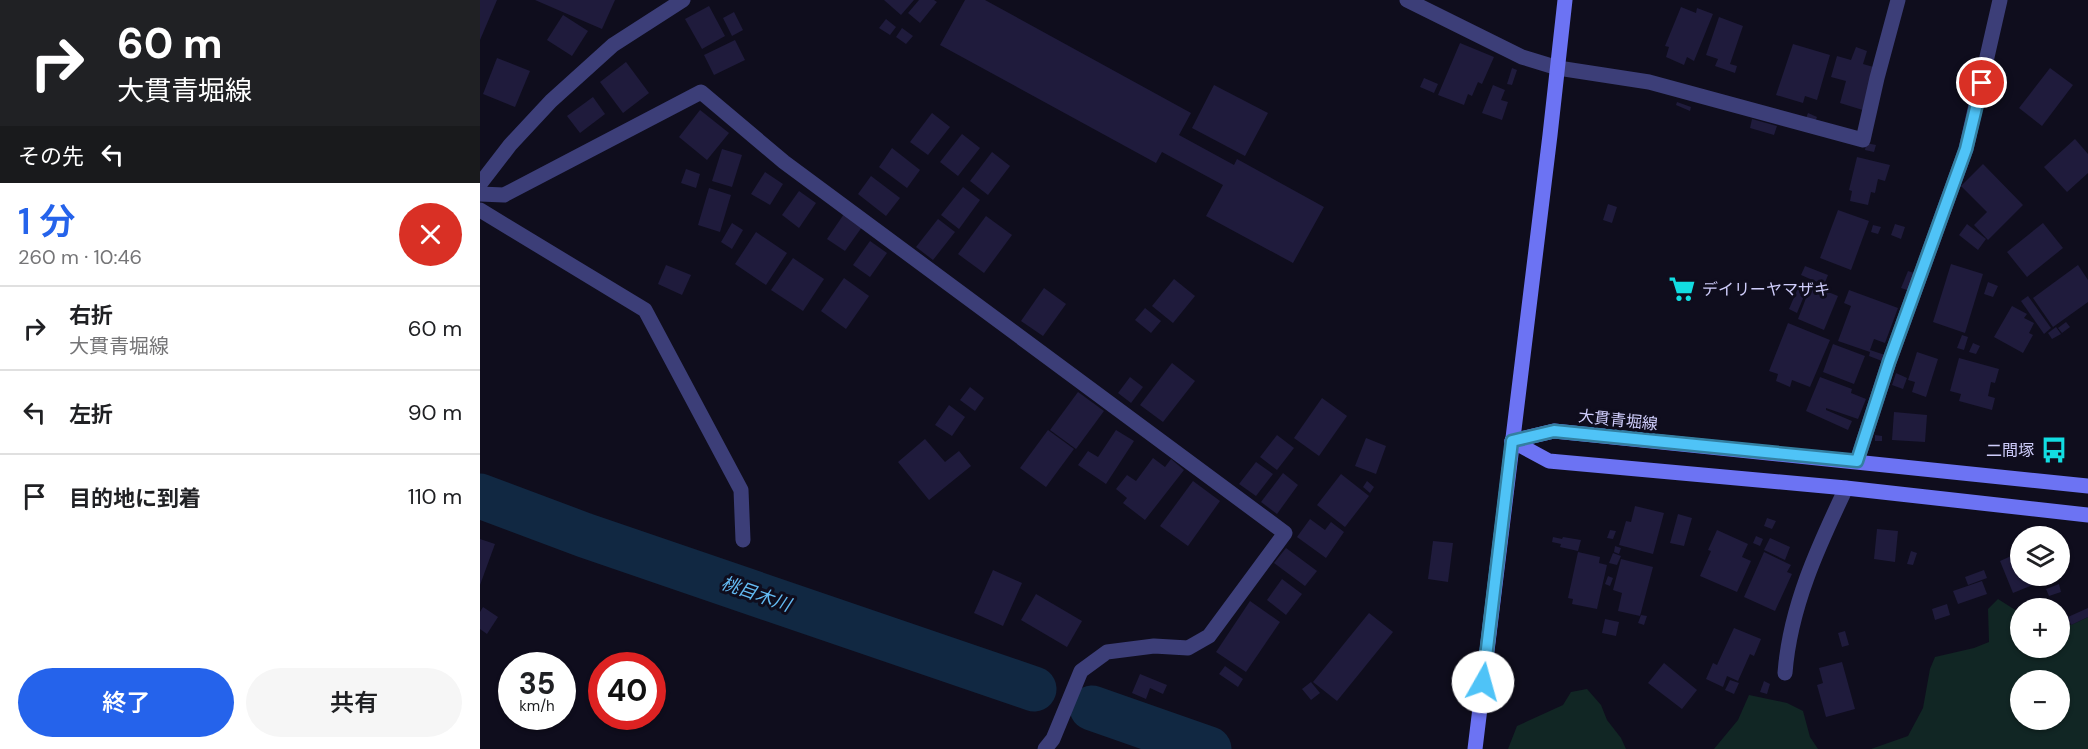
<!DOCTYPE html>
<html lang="ja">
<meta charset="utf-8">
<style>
:root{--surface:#fff;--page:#f6f6f6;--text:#202124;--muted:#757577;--line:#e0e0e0;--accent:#2563eb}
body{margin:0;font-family:"DM Sans","Noto Sans JP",sans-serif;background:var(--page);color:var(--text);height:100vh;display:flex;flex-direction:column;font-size:22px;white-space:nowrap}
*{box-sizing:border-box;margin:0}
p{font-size:20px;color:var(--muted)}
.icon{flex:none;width:33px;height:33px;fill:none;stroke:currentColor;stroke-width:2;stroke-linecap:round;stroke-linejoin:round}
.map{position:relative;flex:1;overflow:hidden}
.side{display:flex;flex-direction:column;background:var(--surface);width:480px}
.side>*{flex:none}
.guide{background:#202124;color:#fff;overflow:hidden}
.tools{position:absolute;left:1530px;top:526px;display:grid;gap:12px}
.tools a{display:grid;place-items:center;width:60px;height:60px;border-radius:50%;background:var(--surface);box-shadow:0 2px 4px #0004;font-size:30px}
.speed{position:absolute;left:18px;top:652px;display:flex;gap:12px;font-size:30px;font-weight:700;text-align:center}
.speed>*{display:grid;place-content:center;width:78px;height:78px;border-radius:50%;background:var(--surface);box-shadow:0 2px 4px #0004;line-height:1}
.speed small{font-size:15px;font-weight:400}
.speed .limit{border:9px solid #d22;background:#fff;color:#111}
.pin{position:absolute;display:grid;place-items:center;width:51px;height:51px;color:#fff;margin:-26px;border:3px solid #fff;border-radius:50%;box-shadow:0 2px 6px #0007}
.me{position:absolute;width:66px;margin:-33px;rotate:7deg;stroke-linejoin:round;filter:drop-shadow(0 0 4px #0008)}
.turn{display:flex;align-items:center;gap:21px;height:126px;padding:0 18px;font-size:27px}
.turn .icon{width:78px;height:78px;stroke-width:2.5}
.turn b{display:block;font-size:42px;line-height:51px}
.then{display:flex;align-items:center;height:57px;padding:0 18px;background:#0003;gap:12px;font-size:22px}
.round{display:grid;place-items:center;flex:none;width:63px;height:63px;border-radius:32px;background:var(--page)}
.summary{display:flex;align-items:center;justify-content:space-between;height:102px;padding:0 18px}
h1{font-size:36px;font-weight:600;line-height:45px;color:var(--accent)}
.primary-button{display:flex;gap:12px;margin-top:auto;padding:12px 18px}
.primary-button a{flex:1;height:69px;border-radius:36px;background:var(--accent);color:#fff;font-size:24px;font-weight:600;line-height:69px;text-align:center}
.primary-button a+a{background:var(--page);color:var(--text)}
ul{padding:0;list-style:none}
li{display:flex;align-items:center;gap:18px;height:84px;padding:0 18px;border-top:2px solid var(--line)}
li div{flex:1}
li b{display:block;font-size:22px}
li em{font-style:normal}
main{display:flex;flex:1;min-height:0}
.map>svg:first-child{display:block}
</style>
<main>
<section class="side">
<div class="guide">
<div class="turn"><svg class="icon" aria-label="right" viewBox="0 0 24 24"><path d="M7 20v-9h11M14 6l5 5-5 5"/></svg><div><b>60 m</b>大貫青堀線</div></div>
<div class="then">その先<svg class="icon" aria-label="left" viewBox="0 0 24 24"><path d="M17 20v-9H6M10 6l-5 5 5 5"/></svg></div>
</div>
<div class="summary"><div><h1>1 分</h1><p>260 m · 10:46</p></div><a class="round" style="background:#d93025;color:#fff"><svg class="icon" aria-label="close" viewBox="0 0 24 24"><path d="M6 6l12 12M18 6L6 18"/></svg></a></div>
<ul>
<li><svg class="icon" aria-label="right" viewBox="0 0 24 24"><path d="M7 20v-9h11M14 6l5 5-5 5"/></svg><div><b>右折</b><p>大貫青堀線</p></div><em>60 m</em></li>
<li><svg class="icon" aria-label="left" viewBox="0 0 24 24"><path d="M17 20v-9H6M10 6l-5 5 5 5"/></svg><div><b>左折</b></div><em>90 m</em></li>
<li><svg class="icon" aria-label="arrive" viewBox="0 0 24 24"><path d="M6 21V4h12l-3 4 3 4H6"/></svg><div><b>目的地に到着</b></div><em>110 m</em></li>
</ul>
<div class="primary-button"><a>終了</a><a>共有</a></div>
</section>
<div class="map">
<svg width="1608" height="749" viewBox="0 0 1608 749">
<rect width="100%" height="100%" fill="#0f0d1d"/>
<g fill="#112624" fill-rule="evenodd">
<path d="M1518,599L1540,613V648H1580V622L1591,625L1608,617V749H1391L1428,736L1443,708L1450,669L1455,657L1494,648L1509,642L1508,609ZM1540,681H1580V720H1540Z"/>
<path d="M1107,689L1121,705L1127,720L1141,738L1146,749H1028L1037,726L1083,705L1091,692Z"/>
<path d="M1269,695L1307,703L1323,711L1330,737L1338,749H1234L1258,720Z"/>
</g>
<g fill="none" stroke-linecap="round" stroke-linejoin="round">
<g stroke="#112842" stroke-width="45">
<path d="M0,496L104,535L554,689"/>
<path d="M612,708L729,749"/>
</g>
</g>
<g fill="#1f1b3c">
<path d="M0,0H17L0,40Z"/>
<path d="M55,0H135L122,29Z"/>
<path d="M404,0H434L421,15Z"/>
<path d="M439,0H454L457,2L440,23L428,13Z"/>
<path d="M485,0H505L711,113L699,135L754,165L757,159L844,207L813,263L726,216L743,185L682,152L676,163L460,45Z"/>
<path d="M229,6L245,36L222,49L205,19Z"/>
<path d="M1201,7L1216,13L1217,8L1233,14L1214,61L1207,57L1204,65L1186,57L1189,47L1185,46Z"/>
<path d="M254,12L263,30L252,36L243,18Z"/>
<path d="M83,15L108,31L92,56L67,40Z"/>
<path d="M1239,17L1263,26L1250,64L1257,66L1255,73L1235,66L1238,59L1226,55Z"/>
<path d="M406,19L416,27L410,35L399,28Z"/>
<path d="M422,28L433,36L426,44L416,37Z"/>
<path d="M255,40L265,60L234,75L224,55Z"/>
<path d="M980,43L1014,57L1002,84L998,82L992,96L988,94L984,105L958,95Z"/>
<path d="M1313,44L1350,55L1337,100L1325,96L1323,103L1296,95Z"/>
<path d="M1376,47L1387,51L1383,64L1397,68L1386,111L1360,103L1366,81L1351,77L1357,56L1371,60Z"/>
<path d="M17,58L50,71L35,107L3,94Z"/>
<path d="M146,62L169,93L143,113L120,82Z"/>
<path d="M1032,68L1037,70L1032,85L1027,84Z"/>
<path d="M1570,68L1593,85L1562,126L1539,108Z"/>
<path d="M944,78L958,84L954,93L940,87Z"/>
<path d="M734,85L788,113L765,156L712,128Z"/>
<path d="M1013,85L1025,90L1021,100L1028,102L1022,120L1002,113Z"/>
<path d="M113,97L125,114L100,133L87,116Z"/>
<path d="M1197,102L1211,107L1210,111L1196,105Z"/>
<path d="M220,110L249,133L227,160L199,137Z"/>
<path d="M452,113L470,127L448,155L430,142Z"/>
<path d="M1328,113L1337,117L1335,122L1326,118Z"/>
<path d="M1272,119L1297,126L1294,135L1270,128Z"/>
<path d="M482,134L500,148L478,176L460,162Z"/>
<path d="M1595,139L1608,154V173L1587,192L1564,167Z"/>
<path d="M1386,143L1396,145L1394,152L1385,150Z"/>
<path d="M412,148L440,170L427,188L399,167Z"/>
<path d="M242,149L262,155L252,187L232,181Z"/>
<path d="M512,152L530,166L508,195L490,181Z"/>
<path d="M1377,157L1410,165L1405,181L1398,179L1395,193L1391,192L1388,205L1370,201L1372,191L1369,190Z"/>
<path d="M1503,164L1543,205L1508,240L1494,225L1507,212L1481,186Z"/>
<path d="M206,169L220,174L216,188L201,183Z"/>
<path d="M285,172L303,184L290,205L271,194Z"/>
<path d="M391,176L420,198L406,216L378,194Z"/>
<path d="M483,187L500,200L479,229L461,215Z"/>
<path d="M229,188L251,195L240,232L218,225Z"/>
<path d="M319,191L336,203L319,228L302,215Z"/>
<path d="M1128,204L1137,207L1132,223L1123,220Z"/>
<path d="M1358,210L1389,221L1371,270L1340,258Z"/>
<path d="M364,214L382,227L365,251L347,239Z"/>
<path d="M506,216L532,235L504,273L478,254Z"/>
<path d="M458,219L475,232L453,260L436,247Z"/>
<path d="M252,223L263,230L252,249L241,242Z"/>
<path d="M1563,223L1583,248L1547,277L1527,252Z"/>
<path d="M1415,224L1425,227L1421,239L1411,235Z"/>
<path d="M1487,224L1506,239L1498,250L1479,235Z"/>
<path d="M1393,225L1401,227L1398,234L1391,232Z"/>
<path d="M276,232L307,253L286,285L255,264Z"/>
<path d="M390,241L407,253L390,277L373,265Z"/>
<path d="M313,258L344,279L323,311L291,290Z"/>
<path d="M1471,264L1503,274L1485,333L1453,322Z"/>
<path d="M186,265L211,275L202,295L178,284Z"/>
<path d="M1598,265L1608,280V302L1573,327L1553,298Z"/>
<path d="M1325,266L1348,275L1344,285L1321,275Z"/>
<path d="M1428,271L1434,273L1427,290L1421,288Z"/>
<path d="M364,278L389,296L366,329L341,311Z"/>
<path d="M694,279L715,296L693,323L672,306Z"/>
<path d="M1321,281L1329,284L1317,313L1309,309Z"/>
<path d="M1508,282L1518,286L1513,297L1504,294Z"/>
<path d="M1331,285L1358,296L1344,330L1318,319Z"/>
<path d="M564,288L586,304L563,336L541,321Z"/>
<path d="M1369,290L1418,308L1405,343L1394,339L1390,350L1405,355L1402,361L1389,356L1390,352L1358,341L1371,306L1364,303Z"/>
<path d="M1548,296L1571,328L1564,334L1541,301Z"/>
<path d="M1532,306L1547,314L1544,318L1554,323L1549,333L1553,335L1543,353L1514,337Z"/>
<path d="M665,308L681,321L671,333L655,320Z"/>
<path d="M1586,322L1590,327L1582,333L1578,328Z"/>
<path d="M1308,323L1350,340L1330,387L1312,380L1310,387L1296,381L1298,374L1289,371Z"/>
<path d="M1576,327L1581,334L1572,339L1568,333Z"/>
<path d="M1482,335L1488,337L1484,350L1477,348Z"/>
<path d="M1493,343L1500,346L1496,354L1489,352Z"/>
<path d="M1353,344L1385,356L1374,384L1343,372Z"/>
<path d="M1437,352L1458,359L1446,397L1432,392L1435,382L1428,380Z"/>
<path d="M1479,358L1519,369L1515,383L1511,382L1508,396L1515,398L1512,410L1479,401L1481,394L1470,391Z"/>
<path d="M692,363L715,381L683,422L660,405Z"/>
<path d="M1416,373L1427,378L1423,389L1412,385Z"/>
<path d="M650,377L663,387L651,403L638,393Z"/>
<path d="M1340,377L1372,389L1371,393L1386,399L1378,419L1346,408V410L1372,421L1368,430L1326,411Z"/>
<path d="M490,387L504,398L495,411L480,400Z"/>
<path d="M598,392L624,411L596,449L570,430Z"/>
<path d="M842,398L867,416L839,456L814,438Z"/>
<path d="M469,405L485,417L472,436L455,425Z"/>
<path d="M1414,412L1447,415L1445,442L1412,440Z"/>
<path d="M568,430L594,449L566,487L540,468Z"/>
<path d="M636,430L654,441L626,484L598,465L608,451L618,457Z"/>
<path d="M797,435L814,448L797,470L780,457Z"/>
<path d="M1395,435L1402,436V441H1395Z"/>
<path d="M886,438L906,446L896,474L875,466Z"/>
<path d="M445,439L465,462L479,451L491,466L449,500L418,462Z"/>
<path d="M673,458L685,467L691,459L704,470L665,520L643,503L647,498L636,489L647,475L656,481Z"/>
<path d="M776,462L793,474L776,496L759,484Z"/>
<path d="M803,473L818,485L797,514L781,502Z"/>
<path d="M861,474L889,496L865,527L837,505Z"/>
<path d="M713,481L740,501L708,546L680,526Z"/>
<path d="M887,481L894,487L890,493L883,487Z"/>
<path d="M1155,506L1184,513L1173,554L1139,545L1146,521L1151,522Z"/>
<path d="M1198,514L1212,518L1204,546L1190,543Z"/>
<path d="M1287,518L1296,521L1292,529L1284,526Z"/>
<path d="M830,519L845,530L851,522L864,532L846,558L817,537Z"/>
<path d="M1397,529L1418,531L1415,562L1394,559Z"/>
<path d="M1130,530L1136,531L1133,539L1127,538Z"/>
<path d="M1237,530L1268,544L1262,557L1271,561L1257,592L1220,576L1231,551L1228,550Z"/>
<path d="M1276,536L1283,539L1280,546L1273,543Z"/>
<path d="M1073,537L1082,539L1083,537L1101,540L1098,551L1080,547L1081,544L1072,542Z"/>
<path d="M1290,538L1310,547L1305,560L1284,550Z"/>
<path d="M0,539L15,544L0,585Z"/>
<path d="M953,541L973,543L968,582L948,579Z"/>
<path d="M1135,546L1141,548L1139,554L1134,552Z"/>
<path d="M806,548L837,571L825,586L794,563Z"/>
<path d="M1431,551L1437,553L1433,565L1427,564Z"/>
<path d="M1098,552L1120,557L1119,563L1127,565L1117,609L1092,604L1093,599L1088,598Z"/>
<path d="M1284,552L1311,565L1307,572L1312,574L1295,611L1264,597Z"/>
<path d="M1540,552V576H1555L1558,583L1533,593L1520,561Z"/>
<path d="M1133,553L1141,556L1137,565L1129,563Z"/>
<path d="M1141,559L1173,567L1160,616L1138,611L1142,593L1133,590Z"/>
<path d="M513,570L542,583L523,626L494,613Z"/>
<path d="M1504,570L1507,578L1488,585L1485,577Z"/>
<path d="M1128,576L1133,578L1130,586L1125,584Z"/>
<path d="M802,579L822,594L806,615L787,600Z"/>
<path d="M1502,581L1507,594L1478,604L1473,591Z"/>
<path d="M1579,584L1581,592L1569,596L1566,589Z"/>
<path d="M556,594L602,621L587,647L541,620Z"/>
<path d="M770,601L800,622L766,672L736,652Z"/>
<path d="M1467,604L1470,615L1455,620L1452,609Z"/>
<path d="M3,607L18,617L7,634L0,629V612Z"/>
<path d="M1608,608V617L1591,625L1588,617Z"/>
<path d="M889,613L913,632L857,701L833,682Z"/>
<path d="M1161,615L1167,616L1164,625L1158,623Z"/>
<path d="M1125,619L1139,622L1136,636L1122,633Z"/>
<path d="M1254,628L1281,639L1274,656L1270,654L1258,681L1247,676L1243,687L1226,679L1233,663L1237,665Z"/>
<path d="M1365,631L1369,645L1362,647L1358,633Z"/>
<path d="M1362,662L1375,709L1346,717L1337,685L1343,683L1339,668Z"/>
<path d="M1184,663L1217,690L1202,709L1168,683Z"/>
<path d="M745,666L763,679L758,687L739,674Z"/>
<path d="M660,674L687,685L683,694L670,688L666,699L652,693Z"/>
<path d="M1250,680L1259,683L1254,694L1245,690Z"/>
<path d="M1284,681L1290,684L1287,694L1280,692Z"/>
<path d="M831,682L840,693L831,700L822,689Z"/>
</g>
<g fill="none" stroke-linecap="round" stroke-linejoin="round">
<g stroke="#3c3e78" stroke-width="15">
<path d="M0,210L165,310L261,490L263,540"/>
<path d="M1305,673C1310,607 1338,547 1366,488"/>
</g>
<g stroke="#3c3e78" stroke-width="15">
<path d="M927,0L1042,57L1078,68L1169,82L1383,140L1397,78L1418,0"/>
<path d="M0,184L30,145L71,101L133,45L203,0"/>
<path d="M0,194L24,195L221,92L304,162L805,533L729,636L708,648L674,646L627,652L601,671L573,739L565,749"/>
<path d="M1377,461L1409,362L1486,149L1520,0"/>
</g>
<g stroke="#6c73f3" stroke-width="15">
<path d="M1032,441L1069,461L1366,488L1608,515"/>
<path d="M1032,441L1074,431L1608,486"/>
<path d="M995,749L1070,135L1085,0"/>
</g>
</g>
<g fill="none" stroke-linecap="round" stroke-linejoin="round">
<g stroke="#337fa1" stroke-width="15">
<path id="route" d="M1003,682L1032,441L1074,431L1377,461L1409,362L1486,149L1502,83"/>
</g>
<use href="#route" stroke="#4fc3f7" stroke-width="10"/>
</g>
<defs>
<g id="supermarket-bare" transform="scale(2.07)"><path d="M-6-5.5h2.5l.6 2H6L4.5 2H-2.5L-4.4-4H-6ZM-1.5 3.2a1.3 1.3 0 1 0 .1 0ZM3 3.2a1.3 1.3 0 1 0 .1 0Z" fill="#12dde2" stroke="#0f0d1d" stroke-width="2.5" paint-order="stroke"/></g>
<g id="bus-bare" transform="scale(2.07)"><path d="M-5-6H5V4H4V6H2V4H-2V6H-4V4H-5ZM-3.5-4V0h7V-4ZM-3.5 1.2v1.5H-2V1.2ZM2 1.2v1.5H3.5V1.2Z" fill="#12dde2" stroke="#0f0d1d" stroke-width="2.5" paint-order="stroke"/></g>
</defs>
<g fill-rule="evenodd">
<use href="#supermarket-bare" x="1202" y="289"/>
<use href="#bus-bare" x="1574" y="450"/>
</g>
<g text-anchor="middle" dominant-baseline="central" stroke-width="6" stroke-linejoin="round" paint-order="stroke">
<g font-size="16" fill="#cfcdfb" stroke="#0f0d1d" text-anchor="start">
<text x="1222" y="289">デイリーヤマザキ</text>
<text x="1554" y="450" text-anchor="end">二間塚</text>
</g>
<g font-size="16" fill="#cfcdfb" stroke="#0f0d1d">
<text transform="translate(1138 420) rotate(6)">大貫青堀線</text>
</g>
<g font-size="18" font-style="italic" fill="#64bbf3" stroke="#0f0d1d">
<text transform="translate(276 594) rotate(19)">桃目木川</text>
</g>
</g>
</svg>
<div class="tools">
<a><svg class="icon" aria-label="layers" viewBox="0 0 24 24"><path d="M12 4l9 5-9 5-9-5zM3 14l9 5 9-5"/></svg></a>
<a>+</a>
<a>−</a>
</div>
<div class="speed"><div>35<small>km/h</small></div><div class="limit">40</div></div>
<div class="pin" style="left:1502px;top:83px;background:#d93025"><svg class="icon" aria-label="arrive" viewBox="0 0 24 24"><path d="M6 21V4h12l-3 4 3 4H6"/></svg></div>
<svg class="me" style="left:1003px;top:682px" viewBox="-20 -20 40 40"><circle r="19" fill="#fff"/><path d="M0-13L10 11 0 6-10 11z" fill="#4fc3f7"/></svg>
</div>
</main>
